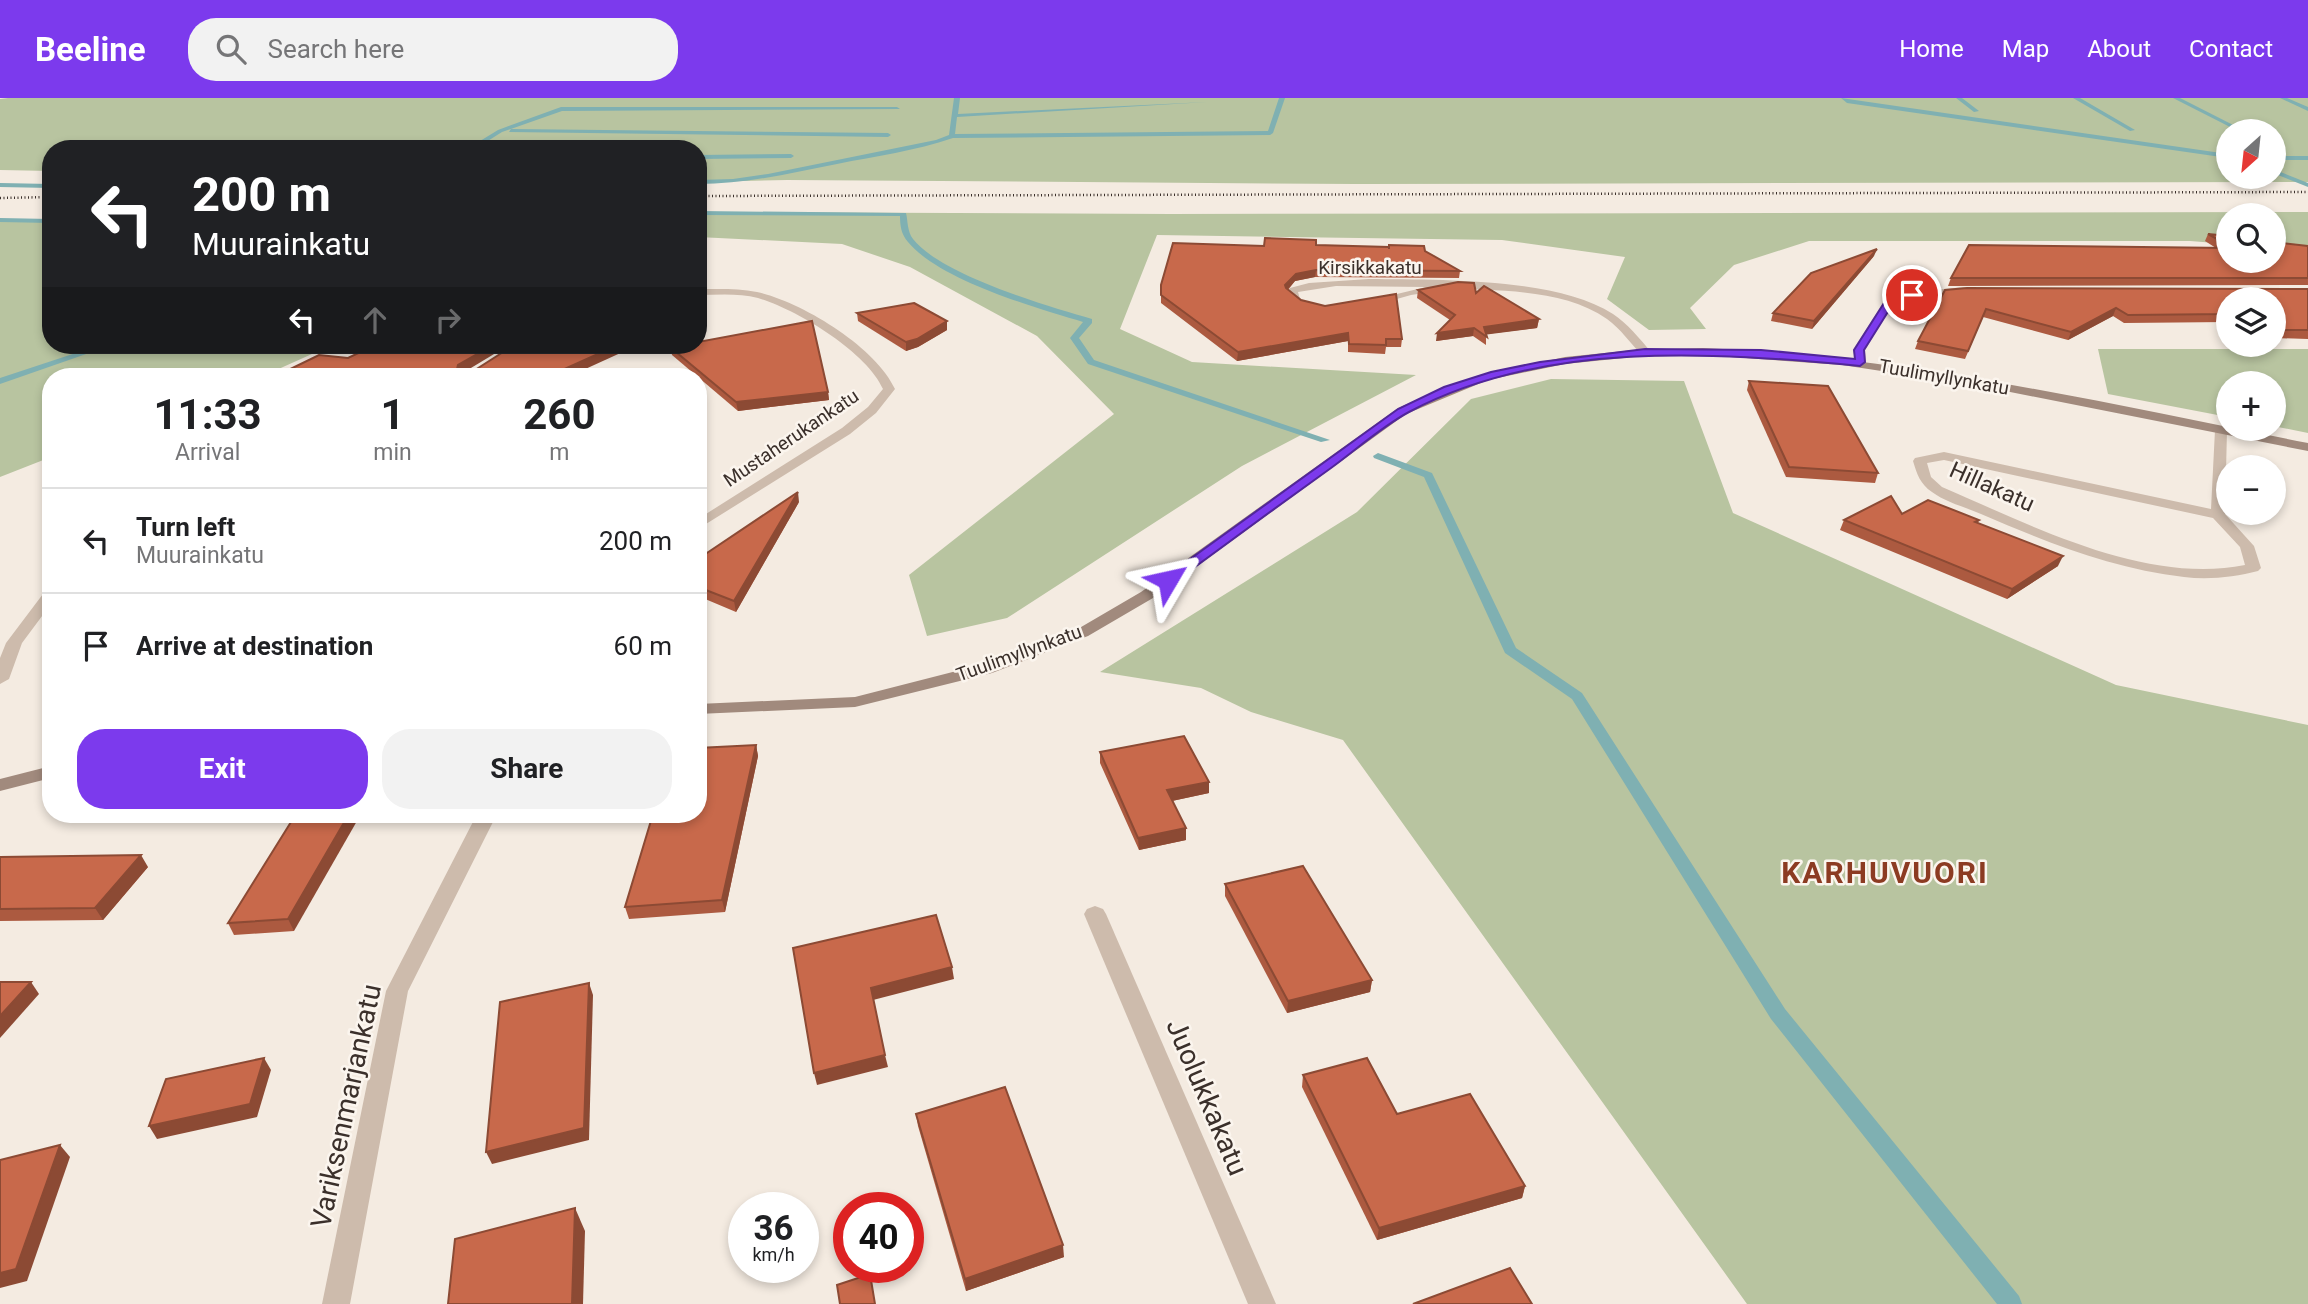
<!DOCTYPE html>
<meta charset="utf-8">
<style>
:root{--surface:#fff;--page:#f2f2f2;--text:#202124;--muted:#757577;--line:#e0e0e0;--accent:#7c3aed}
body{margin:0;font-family:Roboto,sans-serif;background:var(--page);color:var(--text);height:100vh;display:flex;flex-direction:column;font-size:26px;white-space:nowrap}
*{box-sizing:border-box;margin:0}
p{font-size:23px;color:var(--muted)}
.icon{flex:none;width:38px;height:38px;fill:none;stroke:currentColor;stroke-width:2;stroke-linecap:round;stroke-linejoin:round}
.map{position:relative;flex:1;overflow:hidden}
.drawer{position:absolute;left:42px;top:270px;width:665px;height:455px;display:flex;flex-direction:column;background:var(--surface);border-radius:28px;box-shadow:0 4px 10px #0003}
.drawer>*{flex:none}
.hud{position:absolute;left:42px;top:42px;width:665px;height:214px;border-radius:28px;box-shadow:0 4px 10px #0003;background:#202124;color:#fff;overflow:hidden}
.needle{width:46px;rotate:207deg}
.tools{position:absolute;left:2216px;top:21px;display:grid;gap:14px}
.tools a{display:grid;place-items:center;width:70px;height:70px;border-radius:50%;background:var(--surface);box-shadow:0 4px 10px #0003;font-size:35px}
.speed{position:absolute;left:728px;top:1094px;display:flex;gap:14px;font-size:35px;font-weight:700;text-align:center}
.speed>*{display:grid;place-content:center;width:91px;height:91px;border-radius:50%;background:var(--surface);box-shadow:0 4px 10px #0003;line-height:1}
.speed small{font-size:18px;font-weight:400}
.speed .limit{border:10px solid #d22;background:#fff;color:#111}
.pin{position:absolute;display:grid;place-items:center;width:60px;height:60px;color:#fff;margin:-30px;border:4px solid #fff;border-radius:50%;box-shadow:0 2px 7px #0007}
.me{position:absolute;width:77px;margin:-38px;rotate:54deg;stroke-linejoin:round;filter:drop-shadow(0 0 5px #0008)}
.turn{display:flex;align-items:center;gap:24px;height:147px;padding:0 35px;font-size:32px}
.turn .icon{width:91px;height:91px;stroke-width:2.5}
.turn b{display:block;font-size:49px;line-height:60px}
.lanes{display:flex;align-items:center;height:66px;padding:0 35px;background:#0003;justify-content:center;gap:35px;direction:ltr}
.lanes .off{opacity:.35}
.eta{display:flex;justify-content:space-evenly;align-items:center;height:119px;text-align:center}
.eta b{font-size:42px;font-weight:700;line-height:49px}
.action{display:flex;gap:14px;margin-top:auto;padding:14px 35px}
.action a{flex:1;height:80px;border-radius:28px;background:var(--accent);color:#fff;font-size:28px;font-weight:700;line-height:80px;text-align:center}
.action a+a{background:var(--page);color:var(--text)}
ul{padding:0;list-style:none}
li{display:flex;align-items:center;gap:21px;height:105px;padding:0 35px;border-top:2px solid var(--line)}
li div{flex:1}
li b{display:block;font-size:26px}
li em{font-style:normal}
header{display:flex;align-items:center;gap:42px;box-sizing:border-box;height:98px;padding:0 35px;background:var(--accent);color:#fff}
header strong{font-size:33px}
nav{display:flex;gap:38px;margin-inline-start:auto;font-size:24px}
.search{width:490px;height:63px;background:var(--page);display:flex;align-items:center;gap:18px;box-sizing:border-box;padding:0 24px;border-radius:28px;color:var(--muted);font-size:26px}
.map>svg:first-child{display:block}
</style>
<header>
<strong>Beeline</strong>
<div class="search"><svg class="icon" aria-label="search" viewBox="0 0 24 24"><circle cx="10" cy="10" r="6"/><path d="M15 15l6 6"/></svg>Search here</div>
<nav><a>Home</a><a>Map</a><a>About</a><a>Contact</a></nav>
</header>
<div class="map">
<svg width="2308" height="1206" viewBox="0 0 2308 1206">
<rect width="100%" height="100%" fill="#f4ebe1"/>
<g fill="#b8c4a0" fill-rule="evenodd">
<path d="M8,0H2308V84L1356,86L787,82L698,84V51H51V73L0,72V1ZM2228,33H2273V79H2228Z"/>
<path d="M698,114L1171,116L2308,114V152L2273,149V117H2228V146L2190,143H1809L1734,167L1690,210L1706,231L1649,232L1607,201L1625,159L1502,142L1157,137L1120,231L1192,264L1416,277L1242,368L1007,520L927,538L909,477L1114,316L1037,238L910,169L842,146L698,139Z"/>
<path d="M0,122L51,123V247H332L263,278H51V359L0,379Z"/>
<path d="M2098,251H2308V335L2273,328V285H2228V319L2108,296Z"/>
<path d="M1551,281L1684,283L1733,415L2116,587L2308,627V1206H1747L1343,642L1251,614L1201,590L1100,574L1357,414L1471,301Z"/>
</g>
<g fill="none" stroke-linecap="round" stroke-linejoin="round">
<g fill="#7fb0b2" fill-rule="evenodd">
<path d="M954,0H960L958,16L1207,4L957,19L955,36L1268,33L1279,0H1285L1273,35L1270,37L953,40C915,53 876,58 837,66C791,75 746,86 698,86V82L733,81L768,76L936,42L949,37Z"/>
<path d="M1841,0L2228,56V60L1847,5Z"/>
<path d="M1956,0H1962L1979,13L1974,14Z"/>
<path d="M2073,0H2080L2135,32L2130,33Z"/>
<path d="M2173,0H2180L2245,33H2238Z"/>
<path d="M2280,0H2287L2308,9V13Z"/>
<path d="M561,9H897L900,11L562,13L502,34L475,51H467L498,32Z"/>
<path d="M511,31L888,35L891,37L888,39L509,34Z"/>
<path d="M698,57L791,56L794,58L791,60L698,61Z"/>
<rect x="2273" y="58" width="35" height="4"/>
<path d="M2273,71L2308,85V89L2273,75Z"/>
<path d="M0,85L51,86V90L0,89Z"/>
<path d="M698,113L906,115C908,123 907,133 913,141C941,177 1047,208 1092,221V225L1079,240L1094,262L1330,342L1321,344L1088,266L1070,240L1083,224C1036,210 939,182 908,144C901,136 900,127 900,118L698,117Z"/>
<path d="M0,120L51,121V125L0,124Z"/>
<path d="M100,247H112L0,286V280Z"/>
<path d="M1378,355L1432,375L1516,550L1582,595L1785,911L2019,1198L2022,1206H1997L1771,921L1572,601L1505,555L1424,379L1374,360L1373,358Z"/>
</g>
<g fill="#cdbbac" fill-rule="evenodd">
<path d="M1369,181C1437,182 1555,179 1613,216C1627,225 1640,241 1651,254L1641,256C1630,245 1621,231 1607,221C1563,190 1497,193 1445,190L1444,192L1411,197L1372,208L1367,205L1368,203L1426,189L1336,188L1298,194L1300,201L1315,207L1310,210L1292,205L1287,196L1290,190L1309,185Z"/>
<path d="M1965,189L1970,192L1969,194L1914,200L1891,209L1865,252L1866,264L1856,266L1853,252L1883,205L1912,194Z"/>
<path d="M698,191C718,191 738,190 757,194C802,204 876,249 895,291L876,315L850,336L698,431V421L842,330L868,309L883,291C867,254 796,211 758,200C739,195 718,197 698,197Z"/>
<path d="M2221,328L2227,332L2225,416L2254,448L2261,470L2258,473C2235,479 2209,482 2184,479C2113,471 2046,444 1981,416C1965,409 1945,404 1932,394C1920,386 1917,376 1913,363L1915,360L1944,354L2211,411L2215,332ZM1944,362L2213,420L2240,449L2245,467C2145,487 2031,427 1942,389L1931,379L1927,365Z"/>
<path d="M51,490V506L22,545L9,581L0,586V560L6,545L46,492Z"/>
<path d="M477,716H497L408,893L350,1206H322L386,893Z"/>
<path d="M1095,808L1103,811L1106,816L1276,1206H1248L1084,816L1087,811Z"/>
</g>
<g fill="#a18a7d" fill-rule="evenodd">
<path d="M1703,250C1908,259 2109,306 2308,345V353L1980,288L1842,267L1703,257L1634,259L1565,266L1488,282L1406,316L1153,500L1088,538L992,575L855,609L698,616V606L855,599L980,567L1076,532L1141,494L1398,310L1432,295L1480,277L1565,259L1634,252Z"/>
<path d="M51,668V680L0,693V681Z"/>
</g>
<g stroke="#3b302b" stroke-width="2.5" stroke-dasharray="1 2.5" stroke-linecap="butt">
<path d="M698,98L2308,94"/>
<path d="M0,100L51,99"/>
</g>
</g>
<g fill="#ac5a40">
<path d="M2208,136L2228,138V163L2308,148V187L1948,188L1951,180L2216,150L2205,143Z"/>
<path d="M1316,147L1460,173L1459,180L1315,179L1295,183L1288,192L1301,202L1402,241L1401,249H1386L1385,256L1348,254V243L1237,263L1161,205V187L1264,148Z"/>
<path d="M1874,158L1812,231L1771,223L1773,215Z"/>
<path d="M2308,191V241L2273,240V201H2228V224L2124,225L2113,218L2068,242L1983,219L1965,261L1915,251L1918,243L1945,192Z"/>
<path d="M1418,192L1476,195L1539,221L1537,230L1486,236V247L1473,238L1436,243L1450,222L1417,200Z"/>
<path d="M857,215L947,232L918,249L906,253L858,223Z"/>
<path d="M670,249L828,294L829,302L738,313L672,257Z"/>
<path d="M1749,283L1878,375L1875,385L1786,379L1747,292Z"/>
<path d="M799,404L736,514L698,498V462Z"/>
<path d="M1902,416L1979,422L1978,425L2058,468L2007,501L1840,432L1844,422Z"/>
<path d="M756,647L758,658L725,814L629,821L625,809Z"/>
<path d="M1100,654L1209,684V695L1172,703L1186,742L1139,752L1100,665Z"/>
<path d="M296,716L294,833L234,837L228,825Z"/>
<path d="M0,759L148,769L103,822L0,823Z"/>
<path d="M1225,786L1372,882L1370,894L1287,915L1225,798Z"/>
<path d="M1303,977L1397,1016L1525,1088L1522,1100L1377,1142L1302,989Z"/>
<path d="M916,1016L1064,1159L966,1193L918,1028Z"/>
</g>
<g fill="#8c4a34">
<path d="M1877,151L1874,158L1812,231L1814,223Z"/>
<path d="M1316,172L1315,179L1295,183L1285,194V187L1296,176Z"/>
<path d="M2116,210L2113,218L2068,242L2071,234Z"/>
<path d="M1539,221L1537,230L1483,237L1484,229Z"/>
<path d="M947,223V232L918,249L906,253V244Z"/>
<path d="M1474,230L1473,238L1436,243L1437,235Z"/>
<path d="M1348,235V243L1237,263L1238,254Z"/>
<path d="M493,247H509L461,276L457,271L458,267Z"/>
<path d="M618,247H638L570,278H549Z"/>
<path d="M828,294L829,302L738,313L736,304Z"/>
<path d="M798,394L799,404L736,514L734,503Z"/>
<path d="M2063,458L2058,468L2007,501L2012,491Z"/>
<path d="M756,647L758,658L725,814L722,802Z"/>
<path d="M1209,684V695L1167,704V692Z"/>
<path d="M349,716H361L294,833L288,821Z"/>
<path d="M1186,730V742L1139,752L1138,740Z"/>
<path d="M141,757L148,769L103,822L95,810Z"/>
<path d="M952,869L954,881L873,902L871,890Z"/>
<path d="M1372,882L1370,894L1287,915L1288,903Z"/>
<path d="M31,884L39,896L0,940V918Z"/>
<path d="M589,885L593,897L589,1042L492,1066L486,1054Z"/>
<path d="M885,957L888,969L817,987L814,975Z"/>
<path d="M264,960L271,972L257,1019L157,1041L149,1028Z"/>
<path d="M60,1047L70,1059L27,1183L0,1190V1175Z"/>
<path d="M1525,1088L1522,1100L1377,1142L1379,1130Z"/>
<path d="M575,1110L585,1133L583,1206H572Z"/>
<path d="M1063,1147L1064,1159L966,1193L965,1181Z"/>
</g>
<g fill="#c8694b" stroke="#8c4a34" stroke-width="2">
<path d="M2208,136L2228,138V147Z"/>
<path d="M1265,140L1316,142V147L1389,149V151V147L1424,148L1425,153L1460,173L1316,172L1296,176L1285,187L1286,190L1301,202L1325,208L1396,196L1402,241H1386V247L1349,246L1348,235L1238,254L1161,197V187L1173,145L1264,148Z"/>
<path d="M2273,144L2308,148V180H1951L1969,147L2228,150V163H2273Z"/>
<path d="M1877,151L1814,223L1773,215L1811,175Z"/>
<path d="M1458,184L1474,185L1476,195L1484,188L1539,221L1484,229L1487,239L1474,230L1437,235L1455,217L1418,192Z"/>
<path d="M1967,190L2308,191V232H2275L2273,231V201H2228V216L2128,217L2116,210L2071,234L1986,211L1968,253L1918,243L1945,192Z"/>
<path d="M914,205L947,223L917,241L906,244L857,215Z"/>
<path d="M812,223L828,294L736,304L670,249L681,247H698V244Z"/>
<path d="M383,247H493L458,267L457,271L475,272L514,247H618L549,278H276L319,257L348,260L369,250H376Z"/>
<path d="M1749,283L1828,288L1878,375L1789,369Z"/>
<path d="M798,394L734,503L698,489V462L701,459Z"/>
<path d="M1891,398L1902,416L1928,402L1979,422L1975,424L2063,458L2012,491L1844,422Z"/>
<path d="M1184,638L1209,684L1167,692L1186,730L1138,740L1100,654Z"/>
<path d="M756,647L722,802L625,809L653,716H698V650Z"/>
<path d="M296,716H349L288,821L228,825Z"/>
<path d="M141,757L95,810L0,811V759Z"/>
<path d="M1303,768L1372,882L1288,903L1225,786Z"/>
<path d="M936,817L952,869L871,890L885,957L814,975L793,850Z"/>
<path d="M0,884H31L0,918Z"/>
<path d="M589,885L584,1030L486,1054L500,904Z"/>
<path d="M264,960L250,1006L149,1028L166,981Z"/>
<path d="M1367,960L1397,1016L1470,996L1525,1088L1379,1130L1303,977Z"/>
<path d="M1005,989L1063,1147L965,1181L916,1016Z"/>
<path d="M60,1047L16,1171L0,1175V1062Z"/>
<path d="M575,1110L572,1206H448L455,1141Z"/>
<path d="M1510,1170L1532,1206H1413Z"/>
<path d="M870,1176L875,1206H840L837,1187Z"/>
</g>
<path fill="#7c3aed" stroke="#51269a" stroke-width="2" d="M1912,194L1915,195V199L1891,209L1864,252L1865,264L1860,268C1712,254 1545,242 1409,314C1381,329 1356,352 1331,370C1278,408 1226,446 1173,485L1168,486L1161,482L1398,311L1444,289L1491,274L1540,264L1645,251L1761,252L1855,261L1854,252L1884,205Z"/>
<g text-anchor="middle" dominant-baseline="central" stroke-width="5" stroke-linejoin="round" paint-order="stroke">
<g font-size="19" fill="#3b302b" stroke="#fbf5ee">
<text x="1370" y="169">Kirsikkakatu</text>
<text transform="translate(1944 279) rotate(10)">Tuulimyllynkatu</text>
<text transform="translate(791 340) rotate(-34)">Mustaherukankatu</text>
<text transform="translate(1019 555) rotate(-20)">Tuulimyllynkatu</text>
</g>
<g font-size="23" fill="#3b302b" stroke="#fbf5ee">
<text transform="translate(1992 389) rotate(24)">Hillakatu</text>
</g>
<g font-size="28" fill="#3b302b" stroke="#fbf5ee">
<text transform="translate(1207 999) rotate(67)">Juolukkakatu</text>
<text transform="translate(346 1008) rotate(-78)">Variksenmarjankatu</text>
</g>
<g font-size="30" font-weight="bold" letter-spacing="2" fill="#8c3b22" stroke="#fbf5ee">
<text x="1885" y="774">KARHUVUORI</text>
</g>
</g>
</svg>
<div class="tools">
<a><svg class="needle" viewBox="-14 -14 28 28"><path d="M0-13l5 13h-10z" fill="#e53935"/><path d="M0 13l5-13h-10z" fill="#757577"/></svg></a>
<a><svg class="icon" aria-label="search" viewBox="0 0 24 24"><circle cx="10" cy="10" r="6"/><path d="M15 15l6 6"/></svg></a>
<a><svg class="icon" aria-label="layers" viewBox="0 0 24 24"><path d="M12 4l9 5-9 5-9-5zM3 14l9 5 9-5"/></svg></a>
<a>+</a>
<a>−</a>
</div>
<div class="speed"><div>36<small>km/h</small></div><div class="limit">40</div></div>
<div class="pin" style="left:1912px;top:197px;background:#d93025"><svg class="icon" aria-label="arrive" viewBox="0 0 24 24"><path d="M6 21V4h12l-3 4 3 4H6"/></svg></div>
<svg class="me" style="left:1168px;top:482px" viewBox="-20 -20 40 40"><path d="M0-17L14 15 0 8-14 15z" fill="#7c3aed" stroke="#fff" stroke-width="4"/></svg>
<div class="hud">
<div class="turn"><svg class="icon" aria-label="left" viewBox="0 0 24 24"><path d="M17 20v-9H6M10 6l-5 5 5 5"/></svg><div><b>200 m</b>Muurainkatu</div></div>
<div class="lanes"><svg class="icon" aria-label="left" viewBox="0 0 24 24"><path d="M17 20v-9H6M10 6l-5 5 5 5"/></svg><svg class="icon off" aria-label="ahead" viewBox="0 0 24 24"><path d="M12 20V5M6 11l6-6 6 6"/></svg><svg class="icon off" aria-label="right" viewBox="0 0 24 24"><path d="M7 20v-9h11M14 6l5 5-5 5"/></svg></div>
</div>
<section class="drawer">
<div class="eta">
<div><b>11:33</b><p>Arrival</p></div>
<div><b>1</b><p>min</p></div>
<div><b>260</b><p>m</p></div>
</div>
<ul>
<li><svg class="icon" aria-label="left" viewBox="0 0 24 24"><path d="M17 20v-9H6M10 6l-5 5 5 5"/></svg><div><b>Turn left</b><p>Muurainkatu</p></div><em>200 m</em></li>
<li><svg class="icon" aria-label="arrive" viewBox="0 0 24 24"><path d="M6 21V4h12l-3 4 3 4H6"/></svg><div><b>Arrive at destination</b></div><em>60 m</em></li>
</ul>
<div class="action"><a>Exit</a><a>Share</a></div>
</section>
</div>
